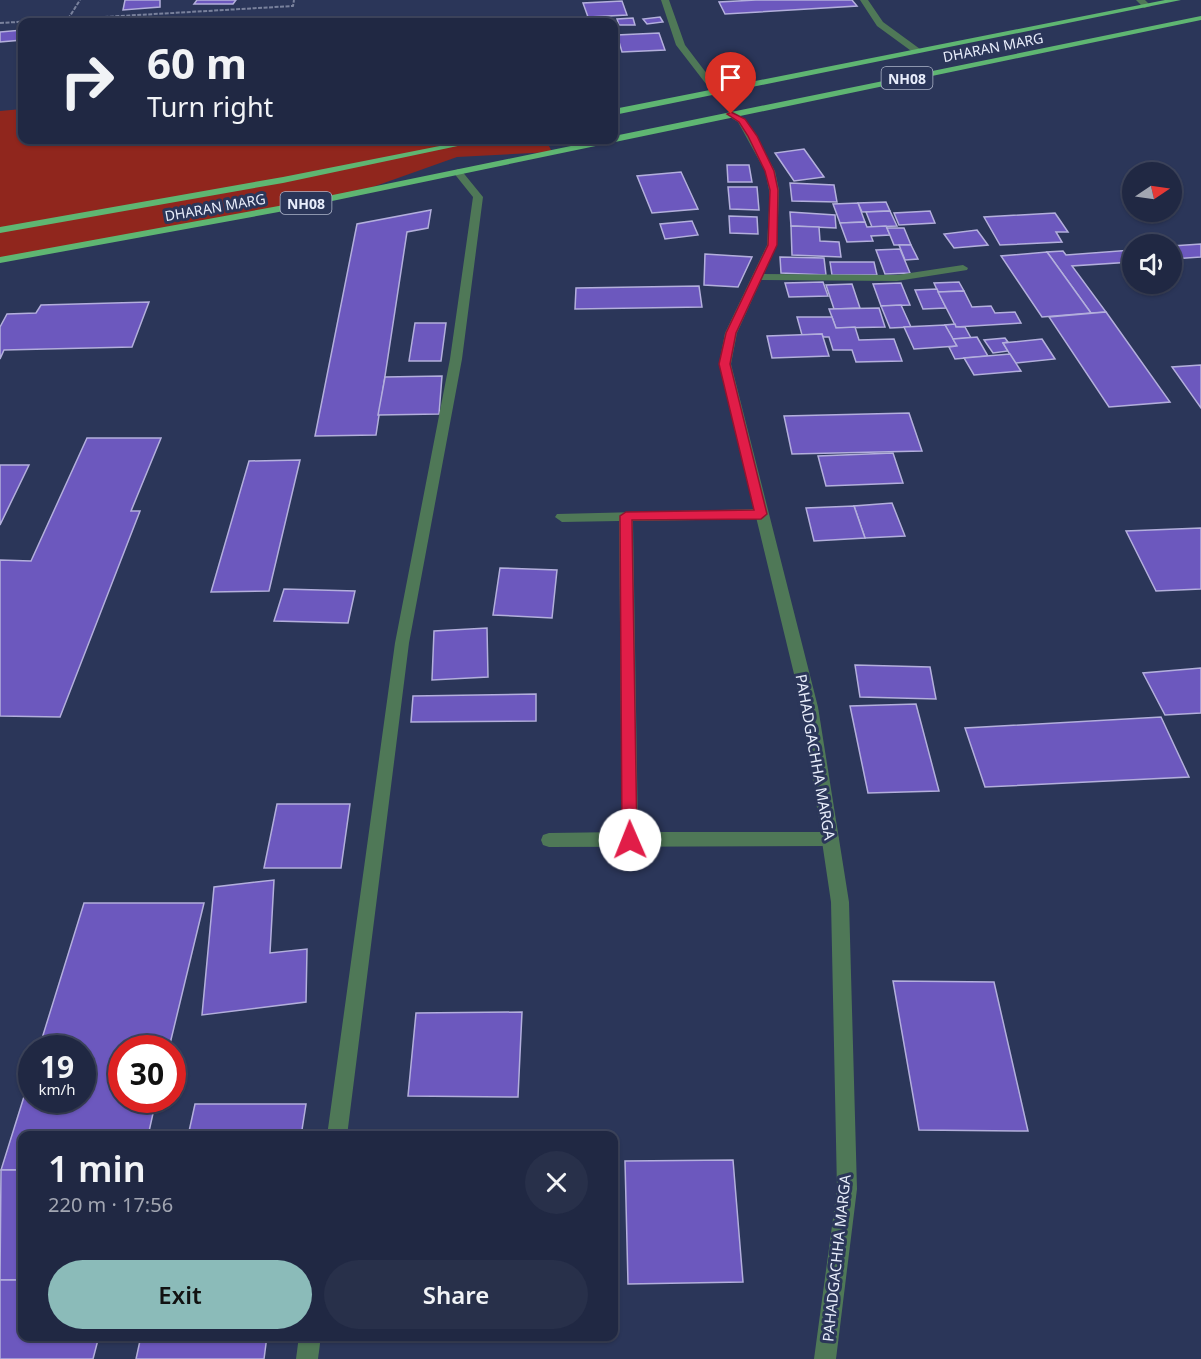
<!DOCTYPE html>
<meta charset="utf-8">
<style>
:root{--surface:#202843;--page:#28304a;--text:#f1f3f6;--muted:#a2a6b2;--line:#3d445c;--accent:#8bbbb9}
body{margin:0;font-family:"Noto Sans",sans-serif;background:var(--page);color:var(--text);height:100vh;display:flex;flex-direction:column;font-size:22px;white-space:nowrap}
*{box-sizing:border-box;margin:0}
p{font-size:20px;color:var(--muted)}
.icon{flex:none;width:33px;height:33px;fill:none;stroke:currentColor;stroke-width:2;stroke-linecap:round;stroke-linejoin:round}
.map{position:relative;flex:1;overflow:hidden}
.drawer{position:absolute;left:18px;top:1131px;width:600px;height:210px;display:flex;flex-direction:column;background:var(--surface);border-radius:12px;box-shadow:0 2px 4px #0004,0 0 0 2px var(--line)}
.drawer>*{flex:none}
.banner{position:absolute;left:18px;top:18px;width:600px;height:126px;border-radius:12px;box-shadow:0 2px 4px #0004,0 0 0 2px var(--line);background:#202843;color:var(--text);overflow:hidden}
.needle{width:39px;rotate:77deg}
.fabs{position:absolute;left:1122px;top:162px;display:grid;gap:12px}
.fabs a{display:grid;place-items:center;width:60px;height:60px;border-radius:50%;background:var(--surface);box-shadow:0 2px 4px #0004,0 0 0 2px var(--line);font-size:30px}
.speed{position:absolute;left:18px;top:1035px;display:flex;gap:12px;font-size:30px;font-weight:700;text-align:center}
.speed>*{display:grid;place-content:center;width:78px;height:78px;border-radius:50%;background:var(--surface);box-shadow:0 2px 4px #0004,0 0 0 2px var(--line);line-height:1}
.speed small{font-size:15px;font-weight:400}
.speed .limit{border:9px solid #d22;background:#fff;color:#111}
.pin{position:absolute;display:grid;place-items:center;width:51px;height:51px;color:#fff;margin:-62px -26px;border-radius:50% 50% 50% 0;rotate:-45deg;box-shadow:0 0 6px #0007}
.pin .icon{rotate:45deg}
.me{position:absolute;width:66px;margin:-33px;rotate:359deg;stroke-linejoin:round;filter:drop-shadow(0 0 4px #0008)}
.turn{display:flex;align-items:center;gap:21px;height:126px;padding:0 30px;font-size:27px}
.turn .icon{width:78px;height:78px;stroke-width:2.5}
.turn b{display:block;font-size:42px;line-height:51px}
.round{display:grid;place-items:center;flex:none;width:63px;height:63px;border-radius:32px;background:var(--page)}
.head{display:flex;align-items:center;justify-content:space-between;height:102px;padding:0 30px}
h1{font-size:36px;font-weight:600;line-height:45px}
.cta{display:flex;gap:12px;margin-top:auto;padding:12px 30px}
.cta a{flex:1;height:69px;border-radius:36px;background:var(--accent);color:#111;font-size:24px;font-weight:600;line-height:69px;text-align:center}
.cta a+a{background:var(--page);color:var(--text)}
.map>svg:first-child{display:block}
</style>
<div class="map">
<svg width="1201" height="1359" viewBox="0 0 1201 1359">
<rect width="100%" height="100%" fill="#2b3659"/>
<path fill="#90261d" d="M22,109V140H546L552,152L457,157L353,194L0,260V111Z"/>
<g fill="#6c58be" stroke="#b3afdc" stroke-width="1.5">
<path d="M125,0H160V7L123,10Z"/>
<path d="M197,0H236L233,4H194Z"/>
<path d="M756,0H852L857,6L725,14L719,2Z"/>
<path d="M622,1L627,15L588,17L583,3Z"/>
<path d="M308,17V22H277V19Z"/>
<path d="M660,17L663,22L647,24L643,19Z"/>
<path d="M633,18L635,25H619L617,19Z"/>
<path d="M22,30V40L0,42V32Z"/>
<path d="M659,33L665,50L622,52L617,35Z"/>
<path d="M804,149L824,177L794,181L775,153Z"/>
<path d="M727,165H749L752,182H728Z"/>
<path d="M681,172L698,209L652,213L637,176Z"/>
<path d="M790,183L834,185L837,202L792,201Z"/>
<path d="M728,187H757L759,210L730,209Z"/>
<path d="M886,202L890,211L862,212L858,203Z"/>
<path d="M858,203L865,222L840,223L833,204Z"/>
<path d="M431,210L428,228L407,232L376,435L315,436L357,224Z"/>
<path d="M890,211L897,226L872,227L866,212Z"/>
<path d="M930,211L935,223L899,225L894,213Z"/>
<path d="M790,212L835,215L836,228L791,226Z"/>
<path d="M1055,213L1068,232H1056L1062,242L1000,245L984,217Z"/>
<path d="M729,216L757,217L758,234L730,233Z"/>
<path d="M692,221L698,235L665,239L660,224Z"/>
<path d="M865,222L867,227L886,226L890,235L871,236L873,241L847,242L840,223Z"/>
<path d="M791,226L819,227L820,241L839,242L841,257L792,255Z"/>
<path d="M887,228H904L911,245H894Z"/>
<path d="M977,230L988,245L954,248L944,234Z"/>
<path d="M1201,244V257L1172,259V246Z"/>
<path d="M899,245H911L918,259L905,260Z"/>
<path d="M900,249L910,273L885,274L876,250Z"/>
<path d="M1132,250V262L1072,266L1106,312L1091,313L1047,252L1063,251L1066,255Z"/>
<path d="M1047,252L1091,313L1042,317L1001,256Z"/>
<path d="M705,254L752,257L738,287L704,285Z"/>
<path d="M780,257L824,258L826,275L781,273Z"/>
<path d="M830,262H874L877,275H832Z"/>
<path d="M823,282L828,296L789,297L785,283Z"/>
<path d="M959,282L964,291L938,292L934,283Z"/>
<path d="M901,283L910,305L881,306L873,284Z"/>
<path d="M852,284L860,308L834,309L826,285Z"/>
<path d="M699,286L702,307L575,309L576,288Z"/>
<path d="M937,289L946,308L923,309L915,290Z"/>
<path d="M964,291L972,307L991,306L995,313L1015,312L1021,323L956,327L938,292Z"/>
<path d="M149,302L132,347L4,350L0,359V327L7,314L36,313L41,305Z"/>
<path d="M901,305L911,327L890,328L881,306Z"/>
<path d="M879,308L885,327L836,328L829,309Z"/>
<path d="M1106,312L1170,402L1109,407L1049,317Z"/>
<path d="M797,317H832L836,328L855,327L859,340L894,339L902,361L856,362L852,350H833L829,337H823L822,334L802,335Z"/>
<path d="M415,323H446L441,361H409Z"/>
<path d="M955,324L956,327H965L971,338L953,339L945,325Z"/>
<path d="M945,325L957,346L914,349L904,327Z"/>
<path d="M822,334L829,356L772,358L767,336Z"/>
<path d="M977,337L988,356L955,359L949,347L957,346L953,339Z"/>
<path d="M1005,338L1008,342L1003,343L1008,351L993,353L984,340Z"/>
<path d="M1042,339L1055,359L1015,363L1003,343Z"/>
<path d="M1010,354L1021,371L974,375L964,358Z"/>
<path d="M1201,365V408L1172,367Z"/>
<path d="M442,376L439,414L378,415L385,377Z"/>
<path d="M909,413L922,451L792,454L784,416Z"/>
<path d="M87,438H161L131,511H140L60,717L0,716V560L31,561Z"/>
<path d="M893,453L903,483L826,486L818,456Z"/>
<path d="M300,460L269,591L211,592L249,461Z"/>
<path d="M0,465H29L0,525Z"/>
<path d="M892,503L905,536L865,538L854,506Z"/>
<path d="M854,506L865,538L814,541L806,508Z"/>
<path d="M1201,528V589L1156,591L1126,531Z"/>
<path d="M500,568L557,570L552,618L493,615Z"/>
<path d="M284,589L355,591L348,623L274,621Z"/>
<path d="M487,628L488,677L432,680L434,631Z"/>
<path d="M855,665L930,667L936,699L860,697Z"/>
<path d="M1201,668V713L1165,715L1143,673Z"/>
<path d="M536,694V721L411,722L413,696Z"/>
<path d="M916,704L939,791L868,793L850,706Z"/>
<path d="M1161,717L1189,777L985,787L965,728Z"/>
<path d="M277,804H350L341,868H264Z"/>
<path d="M274,880L270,953L307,949L306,1002L202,1015L214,887Z"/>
<path d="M84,903H204L169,1048H122V1100H156L148,1136H22V1170H1L32,1071V1100H82V1048H39Z"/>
<path d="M893,981L994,982L1028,1131L919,1130Z"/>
<path d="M522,1012L518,1097L408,1096L416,1013Z"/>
<path d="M195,1104H306L301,1136H188Z"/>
<path d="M733,1160L743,1282L628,1284L625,1161Z"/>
<path d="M1,1170H22V1280H0Z"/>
<path d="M0,1280H22V1336H99L93,1359H0Z"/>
<path d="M141,1336H267L264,1359H136Z"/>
</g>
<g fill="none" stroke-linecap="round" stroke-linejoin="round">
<g stroke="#79819c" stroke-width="2" stroke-dasharray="4 1.5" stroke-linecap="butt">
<path d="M68,19L80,0"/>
<path d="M0,23L293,6L294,0"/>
</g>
<g fill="#4f7857" fill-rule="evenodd">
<path d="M860,0H868L883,22L920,49V53H914L877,26Z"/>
<path d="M963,265L968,268L967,270L897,281L757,280L752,277L757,274L897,275Z"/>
</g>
<g fill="#4f7857" fill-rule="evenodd">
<path d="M661,0H669L685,45L720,91L719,93H713L676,45Z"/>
<path d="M1136,0H1145L1151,6L1144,8Z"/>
<path d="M458,169L461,170L483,197L462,359L409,643L347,1136H327L395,643L450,359L473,197L453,172Z"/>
<path d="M761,509L768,514L761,519L633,521L638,832H831L837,834L839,839L837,844L831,846L549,847L543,845L541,840L543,835L549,833L622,832L619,521L562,522L555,517L557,514Z"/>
<path d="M299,1336H321L318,1359H296Z"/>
</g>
<path fill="#4f7857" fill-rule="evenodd" d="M728,112H734L746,120L775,171L779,190L777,245L737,333L731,364L818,707L849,902L857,1189L836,1359H814L837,1189L831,902L802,707L719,364L725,333L767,245L769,210V190L765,171L738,122L728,116Z"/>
<g fill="#5fb672" fill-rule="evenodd">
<path d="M1165,0H1181L614,115V109Z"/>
<path d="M1201,16V20L284,211L0,263V257L284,205L600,140H614V136Z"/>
<path d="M470,140H486L283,183L0,233V227L283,177Z"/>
</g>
</g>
<path fill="#e11d48" stroke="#92132f" stroke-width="1.5" d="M731,112L745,119L757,136L774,171L778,190L777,245L736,333L730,364L767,514L761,519L632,520L637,840L635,844L630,846L624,844L622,840L620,516L626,512L754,510L719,364L726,333L768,245L770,190L765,171L748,136L739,122L727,114Z"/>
<g text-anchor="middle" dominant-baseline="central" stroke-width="6" stroke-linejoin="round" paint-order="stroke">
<g font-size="14" fill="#e8edfb" stroke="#2b3659">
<text transform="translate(993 47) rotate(-11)">DHARAN MARG</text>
<text transform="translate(215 207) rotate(-10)">DHARAN MARG</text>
</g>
<g fill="#2b3659" stroke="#afb6ca" stroke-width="1.5">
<rect x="881.5" y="67" width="51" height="22" rx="4.5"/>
<rect x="280.5" y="192" width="51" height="22" rx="4.5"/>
</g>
<g font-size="14" font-weight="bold" fill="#e8edfb">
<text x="907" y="78">NH08</text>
<text x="306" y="203">NH08</text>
</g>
<g font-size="15" fill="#e8edfb" stroke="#2b3659">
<text transform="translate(816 757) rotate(80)">PAHADGACHHA MARGA</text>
<text transform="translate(836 1258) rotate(-84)">PAHADGACHHA MARGA</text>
</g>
</g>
</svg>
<div class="fabs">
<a><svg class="needle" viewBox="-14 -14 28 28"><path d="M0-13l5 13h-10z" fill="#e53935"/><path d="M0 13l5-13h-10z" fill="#a2a6b2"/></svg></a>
<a><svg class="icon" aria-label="sound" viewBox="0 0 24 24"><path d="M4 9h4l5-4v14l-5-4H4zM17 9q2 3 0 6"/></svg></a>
</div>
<div class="speed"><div>19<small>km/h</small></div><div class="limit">30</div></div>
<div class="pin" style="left:731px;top:114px;background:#d93025"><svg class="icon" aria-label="arrive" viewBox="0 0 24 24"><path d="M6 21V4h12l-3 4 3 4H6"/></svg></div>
<svg class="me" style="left:630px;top:840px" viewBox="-20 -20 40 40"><circle r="19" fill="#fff"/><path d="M0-13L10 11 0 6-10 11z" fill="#e11d48"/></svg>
<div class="banner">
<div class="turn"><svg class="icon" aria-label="right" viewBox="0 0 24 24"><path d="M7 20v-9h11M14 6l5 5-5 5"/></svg><div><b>60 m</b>Turn right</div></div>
</div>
<section class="drawer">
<div class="head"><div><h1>1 min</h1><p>220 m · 17:56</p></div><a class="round"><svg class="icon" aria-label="close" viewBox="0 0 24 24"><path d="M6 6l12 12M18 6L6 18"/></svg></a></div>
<div class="cta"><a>Exit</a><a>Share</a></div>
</section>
</div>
